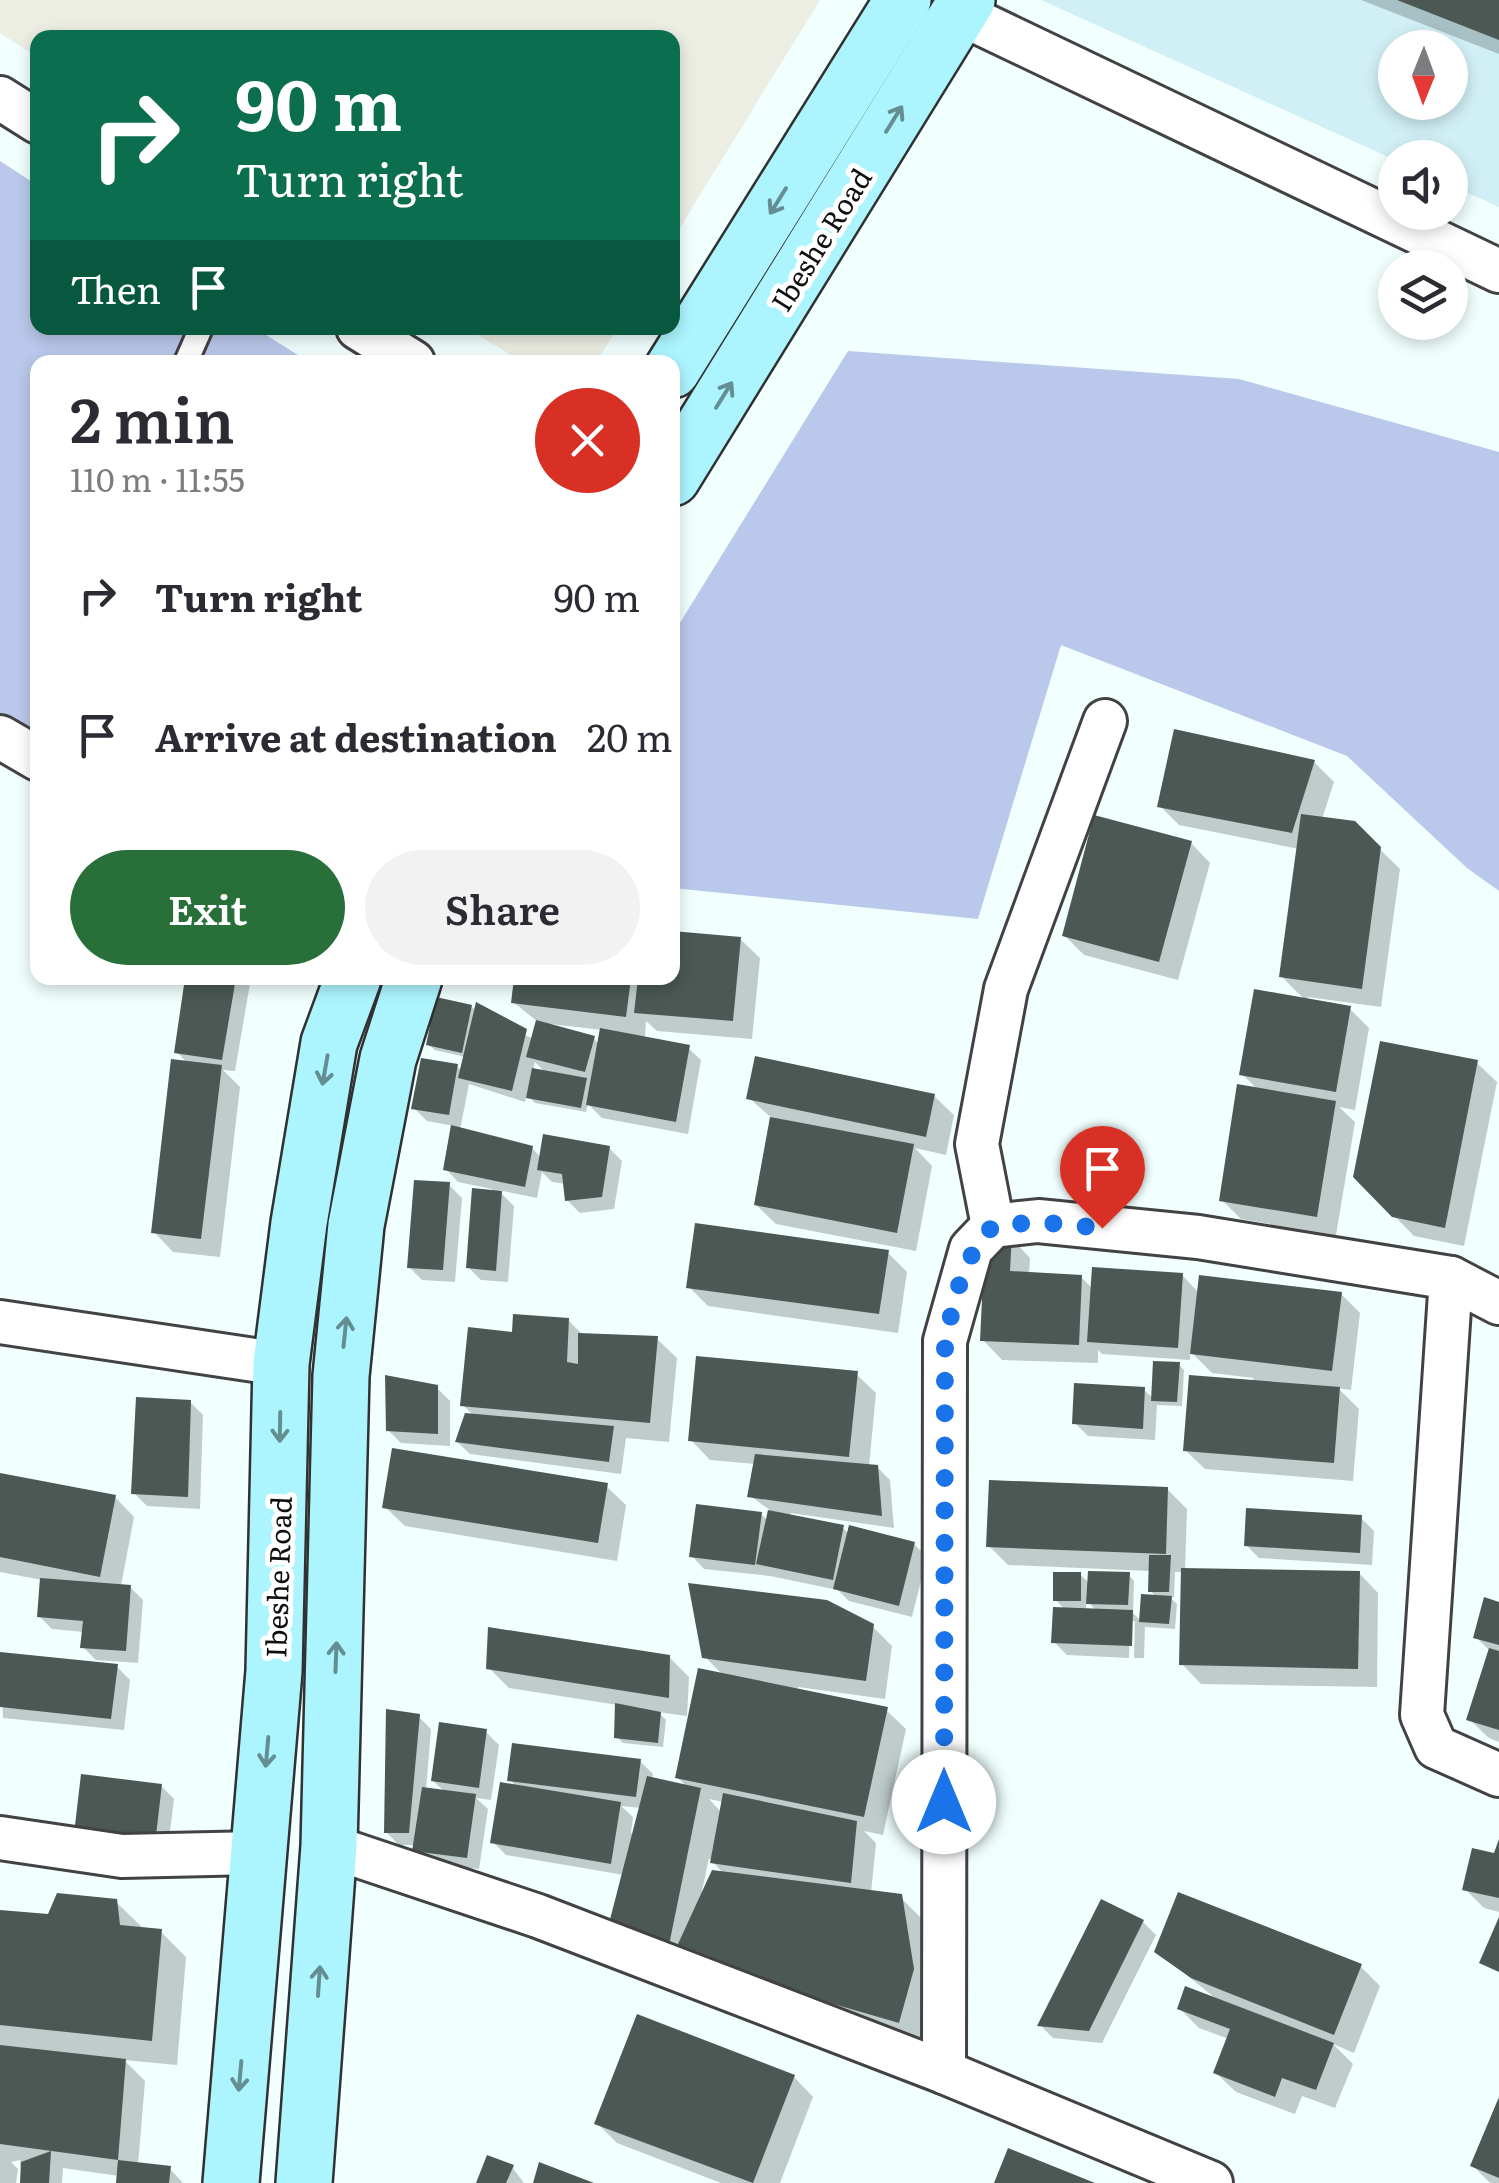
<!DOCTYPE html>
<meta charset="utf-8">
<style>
:root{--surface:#fff;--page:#f2f2f3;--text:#2b2b33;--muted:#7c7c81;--accent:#286f39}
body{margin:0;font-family:Literata,serif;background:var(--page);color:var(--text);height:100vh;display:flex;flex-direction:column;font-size:38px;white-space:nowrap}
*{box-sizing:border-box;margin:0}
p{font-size:32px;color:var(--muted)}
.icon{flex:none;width:55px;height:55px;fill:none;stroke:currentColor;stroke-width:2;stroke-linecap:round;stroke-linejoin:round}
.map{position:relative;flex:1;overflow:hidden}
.sheet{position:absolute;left:30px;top:355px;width:650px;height:630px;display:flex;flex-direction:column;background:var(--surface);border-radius:20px;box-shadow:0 5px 15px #0003}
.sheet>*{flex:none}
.hud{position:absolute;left:30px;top:30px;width:650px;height:305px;border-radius:20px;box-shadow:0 5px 15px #0003;background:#0b6e4f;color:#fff;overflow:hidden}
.needle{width:65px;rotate:181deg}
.tools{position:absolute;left:1378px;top:30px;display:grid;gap:20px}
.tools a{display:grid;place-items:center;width:90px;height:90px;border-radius:50%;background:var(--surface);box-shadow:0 5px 15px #0003;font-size:50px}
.pin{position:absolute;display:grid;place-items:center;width:85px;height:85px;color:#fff;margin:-102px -42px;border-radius:50% 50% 50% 0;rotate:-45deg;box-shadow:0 0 10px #0007}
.pin .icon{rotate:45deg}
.me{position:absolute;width:110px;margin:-55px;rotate:0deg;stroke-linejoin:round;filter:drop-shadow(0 0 8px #0008)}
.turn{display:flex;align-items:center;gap:35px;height:210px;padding:0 40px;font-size:45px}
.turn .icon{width:130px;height:130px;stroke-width:2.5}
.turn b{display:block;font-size:70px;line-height:85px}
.then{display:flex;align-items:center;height:95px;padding:0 40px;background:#0003;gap:20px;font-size:38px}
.round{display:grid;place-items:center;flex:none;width:105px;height:105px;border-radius:52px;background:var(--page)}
.headline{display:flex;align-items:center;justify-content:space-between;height:170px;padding:0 40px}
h1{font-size:60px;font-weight:600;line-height:75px}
.cta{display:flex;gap:20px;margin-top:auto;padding:20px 40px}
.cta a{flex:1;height:115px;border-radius:60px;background:var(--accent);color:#fff;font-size:40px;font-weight:600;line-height:115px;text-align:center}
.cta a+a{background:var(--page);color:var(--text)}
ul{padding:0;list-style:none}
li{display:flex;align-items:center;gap:30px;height:140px;padding:0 40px}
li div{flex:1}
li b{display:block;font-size:38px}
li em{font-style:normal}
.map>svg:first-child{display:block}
</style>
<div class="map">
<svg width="1499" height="2183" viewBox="0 0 1499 2183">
<rect width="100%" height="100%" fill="#f1ffff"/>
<g fill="#eceee4">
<path d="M0,0H820L673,239L672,38H38L37,57L0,33Z"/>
<path d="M467,328H618L596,362H522Z"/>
</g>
<path fill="#d1f0f6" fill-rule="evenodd" d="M1041,0H1499V207L1450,185V158L1395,160ZM1395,48H1450V102H1395Z"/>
<g fill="#bac8eb">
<path d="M0,161L37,185L38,328H255L309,362H38L37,761L0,736Z"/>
<path d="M848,351L1239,379L1499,452V891L1467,868L1347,756L1061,645L978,919L673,888V634Z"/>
</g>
<g fill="#0003" fill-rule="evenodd">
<path d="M1361,0H1499V54Z"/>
<path d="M1314,762L1334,782L1322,819L1354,824L1400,869L1381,1007L1308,997V1001L1350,1009L1369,1028L1355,1110L1339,1107L1355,1122L1336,1235L1241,1219L1222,1200L1258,1090L1242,1074L1306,1001L1281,976L1299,849L1179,825L1160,806Z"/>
<path d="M1191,843L1210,863L1178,980L1084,955L1064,935Z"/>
<path d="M740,939L760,958L752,1039L657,1031L646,1021L645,1039L688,1048L701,1060L688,1134L602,1118L588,1104L586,1112L535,1103L527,1095L525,1102L469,1084L460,1130L532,1148L541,1158L609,1148L622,1161L614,1209L580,1213L567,1200L566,1184L552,1182L542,1172L537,1198L498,1190L514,1206L508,1282L481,1280L468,1267L492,1189L458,1182L446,1169L454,1126L427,1121L414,1108L457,1066L462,1072L466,1057L435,1050L429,1045L471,1007L533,1039L538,1022L513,1002L516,978H672ZM550,1024L603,1030L600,1045L593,1038ZM535,1062L546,1073L533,1071Z"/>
<path d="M188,978H251L235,1071L223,1070L240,1087L220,1257L173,1252L154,1232L188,1064L177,1052Z"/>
<path d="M1477,1063L1497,1082L1464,1246L1414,1236L1356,1177Z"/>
<path d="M934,1096L954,1115L946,1155L915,1148L932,1166L916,1251L776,1224L756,1205L773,1119L749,1098Z"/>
<path d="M449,1185L462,1198L455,1282L422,1280L409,1267Z"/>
<path d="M1011,1238L1030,1258L1029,1275L1081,1277L1093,1289L1182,1275L1199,1293L1341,1294L1360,1313L1351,1390L1338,1388L1359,1409L1353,1481L1205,1469L1185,1450L1254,1378L1212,1373L1190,1351V1360L1102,1354L1098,1350V1363L1002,1360L983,1340Z"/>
<path d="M887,1252L907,1272L898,1333L708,1306L689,1287Z"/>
<path d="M568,1320L584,1336L657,1339L677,1358L669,1442L626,1438L621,1474L470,1454L457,1442L474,1416L463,1405L514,1334Z"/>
<path d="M1178,1364L1184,1370L1182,1406L1157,1405L1155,1440L1088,1436L1075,1423L1144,1390L1154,1399Z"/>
<path d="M856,1374L876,1393L869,1466L877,1467L890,1480L894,1528L791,1513L790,1517L843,1528L850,1535L914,1544L927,1557L912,1617L849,1601L838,1590L770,1576L704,1569L692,1556L761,1514L768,1521L770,1510L750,1496L755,1464L710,1460L691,1440Z"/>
<path d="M437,1388L450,1401V1446L401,1443L388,1430Z"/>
<path d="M190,1402L203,1415L200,1509L147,1506L134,1493Z"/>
<path d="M0,1475L115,1497L134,1517L121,1586L130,1587L143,1600L138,1663L96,1660L83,1647L84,1632L52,1629L39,1616L42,1580L0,1572Z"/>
<path d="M606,1486L626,1505L617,1561L405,1526L385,1507Z"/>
<path d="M1167,1489L1187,1509L1185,1570L1359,1573L1378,1593L1377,1687L1201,1684L1182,1664L1184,1572H1175L1174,1597H1170L1177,1604L1175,1629L1145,1627L1144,1658H1134L1135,1621H1130L1129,1658L1067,1655L1054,1642L1065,1610L1056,1600L1080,1574L1090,1584L1129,1575L1134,1581L1133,1613L1142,1622L1157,1597L1150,1591L1151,1571L1008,1565L989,1546ZM1086,1600L1097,1611H1086Z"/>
<path d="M1361,1518L1374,1531L1372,1565L1259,1558L1246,1545Z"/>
<path d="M1499,1604V1742L1489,1738L1469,1719L1489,1650L1476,1637Z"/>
<path d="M872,1626L892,1646L885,1699L798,1687V1691L886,1710L906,1729L883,1835L864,1831L876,1843L871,1893L900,1897L926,1923L924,2046L628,1953L624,1875L506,1855L493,1842L517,1787L510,1780L640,1761L653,1774L652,1779L687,1787L677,1777L723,1675L705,1657ZM709,1799L724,1802L722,1813ZM621,1806L641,1808L634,1833H631L633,1817ZM709,1858L724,1874L702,1891Z"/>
<path d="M0,1654L117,1667L130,1680L124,1730L3,1718Z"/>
<path d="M669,1657L689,1677L687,1716L658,1712L666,1720L663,1747L623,1743L617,1737L618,1705L509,1688L489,1668Z"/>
<path d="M418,1716L431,1729L426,1790L445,1792L433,1781L486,1732L499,1745L491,1800L476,1798L488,1809L479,1869L428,1863L416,1845H399L386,1832Z"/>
<path d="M161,1786L174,1799L167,1856L89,1846Z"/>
<path d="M1499,1843V1912L1484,1908L1465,1889L1496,1856Z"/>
<path d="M116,1902L142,1927L160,1931L186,1957L177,2065L124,2060L145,2081L138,2165L170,2169L183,2183H118L119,2176L63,2168L62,2183H22L20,2160L11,2162L18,2169L16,2183H0V1912L50,1917Z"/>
<path d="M1143,1922L1156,1935L1102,2043L1053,2038L1040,2025Z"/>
<path d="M1157,1951L1361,1967L1380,1986L1354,2053L1333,2044L1353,2064L1335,2108L1302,2096L1295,2114L1236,2092L1216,2073L1229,2039L1199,2028L1179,2008L1215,1998Z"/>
<path d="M794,2077L813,2097L780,2183H721L617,2143L597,2123Z"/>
<path d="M1499,2104V2183H1490L1473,2166Z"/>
<path d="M512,2167L524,2183H478Z"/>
</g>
<g fill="#4b5853">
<path d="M1397,0H1499V40Z"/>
<path d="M1174,729L1315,760L1292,833L1157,807Z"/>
<path d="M1301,814L1355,821L1381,847L1362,989L1279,977Z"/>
<path d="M1094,815L1192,841L1159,962L1062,936Z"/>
<path d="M672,931L741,937L733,1021L634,1013L638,978H672Z"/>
<path d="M185,978H236L222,1060L174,1053Z"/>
<path d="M514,978H631L626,1017L511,1003Z"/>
<path d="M1254,989L1351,1006L1336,1092L1239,1075Z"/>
<path d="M436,997L472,1005L462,1053L426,1045Z"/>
<path d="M476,1002L527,1029L512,1091L458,1078Z"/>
<path d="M536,1020L595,1036L585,1072L526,1057Z"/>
<path d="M600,1028L690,1045L676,1122L586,1105Z"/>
<path d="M1380,1041L1478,1060L1445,1228L1392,1217L1353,1177Z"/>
<path d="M755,1056L935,1094L926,1137L746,1099Z"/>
<path d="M421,1058L458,1064L449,1115L411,1109Z"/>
<path d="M171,1059L222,1065L201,1239L151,1233Z"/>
<path d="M532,1068L587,1078L581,1108L526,1098Z"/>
<path d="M1237,1084L1336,1101L1317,1217L1219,1201Z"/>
<path d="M770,1117L914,1144L897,1233L754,1205Z"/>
<path d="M451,1125L533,1146L525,1187L443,1170Z"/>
<path d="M543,1134L610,1146L602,1197L565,1201L562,1174L537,1170Z"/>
<path d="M414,1180L450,1182L443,1270L407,1268Z"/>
<path d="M472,1188L502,1191L496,1271L466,1268Z"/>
<path d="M695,1223L889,1250L879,1314L686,1288Z"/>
<path d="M1012,1235L1010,1271L1082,1275L1079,1345L980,1341L985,1237Z"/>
<path d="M1092,1267L1183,1273L1178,1348L1087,1342Z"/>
<path d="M1199,1275L1342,1292L1332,1371L1190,1354Z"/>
<path d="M513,1314L569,1318L567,1362L578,1364V1333L658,1336L650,1423L460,1406L468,1327L512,1332Z"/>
<path d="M696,1356L858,1371L849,1457L688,1441Z"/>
<path d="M1153,1361L1180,1362L1177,1402L1151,1401Z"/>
<path d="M385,1375L438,1385V1434L386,1431Z"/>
<path d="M1189,1375L1340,1387L1334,1463L1183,1451Z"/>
<path d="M1074,1383L1145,1387L1143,1429L1072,1424Z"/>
<path d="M136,1397L191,1400L188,1497L131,1494Z"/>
<path d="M465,1413L614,1426L609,1462L455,1442Z"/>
<path d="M392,1448L608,1483L598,1543L382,1508Z"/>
<path d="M755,1454L878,1465L882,1516L747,1497Z"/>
<path d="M0,1473L116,1495L100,1577L0,1557Z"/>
<path d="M989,1480L1168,1487L1166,1554L986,1547Z"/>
<path d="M696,1504L762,1512L755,1565L689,1557Z"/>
<path d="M1246,1508L1362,1515L1360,1553L1244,1546Z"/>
<path d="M768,1510L844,1525L833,1580L756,1564Z"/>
<path d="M849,1525L915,1542L899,1606L833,1589Z"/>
<path d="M1149,1555H1171L1169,1592H1148Z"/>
<path d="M1181,1568L1360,1571L1358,1669L1179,1665Z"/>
<path d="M1088,1571L1130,1572L1128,1605L1086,1604Z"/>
<rect x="1053" y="1572" width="28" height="29"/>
<path d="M40,1578L131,1585L126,1651L80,1648L83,1621L37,1617Z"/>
<path d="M688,1583L827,1600L874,1624L866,1681L702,1658Z"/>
<path d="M1141,1594L1172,1596L1169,1624L1139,1622Z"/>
<path d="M1484,1597L1499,1602V1645L1473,1638Z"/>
<path d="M1053,1607L1133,1610L1132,1646L1051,1643Z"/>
<path d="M488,1627L670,1655L669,1698L486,1669Z"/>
<path d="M1489,1648L1499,1651V1730L1466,1720Z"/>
<path d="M0,1652L118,1664L111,1719L0,1707Z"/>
<path d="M698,1668L888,1707L864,1817L675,1778Z"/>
<path d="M615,1703L661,1712L658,1743L614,1738Z"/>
<path d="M386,1709L420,1714L409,1833H384Z"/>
<path d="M439,1722L487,1729L479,1788L431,1781Z"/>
<path d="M512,1743L641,1759L636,1797L507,1781Z"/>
<path d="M81,1774L162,1784L155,1844L74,1834Z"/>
<path d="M647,1776L701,1788L668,1950L606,1935Z"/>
<path d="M500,1782L621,1802L611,1864L490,1843Z"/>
<path d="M422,1787L476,1794L467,1858L412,1851Z"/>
<path d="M723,1793L857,1821L851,1883L710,1863Z"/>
<path d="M1499,1839V1898L1462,1890L1472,1848L1494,1853Z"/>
<path d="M712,1870L902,1894L914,1969L899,2023L672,1957Z"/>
<path d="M1178,1892L1362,1964L1334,2035L1191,1978L1154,1952Z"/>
<path d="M57,1893L117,1899L120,1925L162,1929L152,2041L0,2025V1910L48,1914Z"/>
<path d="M1101,1899L1144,1920L1089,2031L1037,2026Z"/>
<path d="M1499,1917V1972L1479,1963Z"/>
<path d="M1185,1986L1334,2043L1316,2090L1282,2078L1275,2097L1213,2073L1230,2029L1177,2009Z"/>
<path d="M637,2014L795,2075L753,2183L594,2124Z"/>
<path d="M0,2045L126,2059L118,2160L0,2144Z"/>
<path d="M1499,2097V2178L1470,2166Z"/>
<path d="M1008,2148L1095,2183H994Z"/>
<path d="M51,2151L49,2183H20L21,2162Z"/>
<path d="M487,2155L514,2165L506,2183H476Z"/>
<path d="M118,2160L171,2166L169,2183H116Z"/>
<path d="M539,2162L594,2183H533Z"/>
</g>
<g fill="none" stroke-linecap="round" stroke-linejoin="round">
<g stroke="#424242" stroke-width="28">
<path id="service" d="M186,362L201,328"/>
</g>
<g stroke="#424242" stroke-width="48">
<g id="minor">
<path d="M959,13L1499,271"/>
<path d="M0,98L38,122"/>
<path d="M358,328L413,362"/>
<path d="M0,737L38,759"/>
<path d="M993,1226L977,1144L1006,989L1105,721"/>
<path d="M1451,1278L1422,1715L1436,1747L1499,1775"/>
<path d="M0,1322L281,1364"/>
<path d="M0,1838L122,1856L259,1853"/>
<path d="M329,1846L538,1916L944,2072L1211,2183"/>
<path d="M944,2072L945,1341L971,1249L993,1226L1038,1221L1198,1237L1451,1278L1499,1303"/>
</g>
</g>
<g stroke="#313131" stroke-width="60">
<g id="secondary">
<path d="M672,370L903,0"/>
<path d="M672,478L967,0"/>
<path d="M231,2183L274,1671L281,1364L299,1223L329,1043L353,978"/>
<path d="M304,2183L329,1846L341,1376L356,1225L388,1059L414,978"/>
</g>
</g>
<use href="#service" stroke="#fff" stroke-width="22"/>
<use href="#minor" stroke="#fff" stroke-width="42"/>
<use href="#secondary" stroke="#acf5ff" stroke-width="55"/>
</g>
<defs><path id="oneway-shaft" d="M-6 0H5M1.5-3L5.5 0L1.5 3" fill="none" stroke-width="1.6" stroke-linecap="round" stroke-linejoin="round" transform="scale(2.5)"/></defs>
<g stroke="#658e93">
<use href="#oneway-shaft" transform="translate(894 119) rotate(-58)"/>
<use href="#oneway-shaft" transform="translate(778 201) rotate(122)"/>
<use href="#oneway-shaft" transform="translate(724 395) rotate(-58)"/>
<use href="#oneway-shaft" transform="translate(325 1070) rotate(100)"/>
<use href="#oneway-shaft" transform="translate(345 1332) rotate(-84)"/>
<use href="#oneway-shaft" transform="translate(280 1427) rotate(91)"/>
<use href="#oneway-shaft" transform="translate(336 1657) rotate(-88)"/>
<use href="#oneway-shaft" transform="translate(267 1752) rotate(95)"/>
<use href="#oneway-shaft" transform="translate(319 1981) rotate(-86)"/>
<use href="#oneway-shaft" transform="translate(240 2076) rotate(95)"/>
</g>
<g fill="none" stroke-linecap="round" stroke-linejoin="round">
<path stroke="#1a73e8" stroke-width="18" stroke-dasharray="0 32.4" d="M944,1802L945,1341C956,1296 961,1260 993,1226L1038,1222L1102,1228"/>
</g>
<g text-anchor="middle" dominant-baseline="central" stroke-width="10" stroke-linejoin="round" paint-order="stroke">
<g font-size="28" fill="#0f0f0f" stroke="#fff">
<text transform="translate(820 239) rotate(-58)">Ibeshe Road</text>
<text transform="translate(277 1577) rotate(-88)">Ibeshe Road</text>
</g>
</g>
</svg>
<div class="tools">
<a><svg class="needle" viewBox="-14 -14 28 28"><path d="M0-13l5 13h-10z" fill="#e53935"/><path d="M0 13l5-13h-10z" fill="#7c7c81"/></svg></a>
<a><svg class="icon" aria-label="sound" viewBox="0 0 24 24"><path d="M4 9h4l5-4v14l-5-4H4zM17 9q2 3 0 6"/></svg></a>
<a><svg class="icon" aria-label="layers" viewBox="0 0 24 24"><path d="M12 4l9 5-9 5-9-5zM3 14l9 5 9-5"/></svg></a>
</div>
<div class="pin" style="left:1102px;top:1228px;background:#d93025"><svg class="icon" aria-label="arrive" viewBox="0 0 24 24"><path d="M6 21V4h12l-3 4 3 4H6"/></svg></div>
<svg class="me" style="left:944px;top:1802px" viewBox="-20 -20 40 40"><circle r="19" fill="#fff"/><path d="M0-13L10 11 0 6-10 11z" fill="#1a73e8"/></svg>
<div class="hud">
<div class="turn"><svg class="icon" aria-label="right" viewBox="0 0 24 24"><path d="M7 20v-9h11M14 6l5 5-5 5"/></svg><div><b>90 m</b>Turn right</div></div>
<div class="then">Then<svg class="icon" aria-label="arrive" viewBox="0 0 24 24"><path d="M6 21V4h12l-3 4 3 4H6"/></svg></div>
</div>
<section class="sheet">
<div class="headline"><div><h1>2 min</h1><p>110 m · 11:55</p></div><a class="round" style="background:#d93025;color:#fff"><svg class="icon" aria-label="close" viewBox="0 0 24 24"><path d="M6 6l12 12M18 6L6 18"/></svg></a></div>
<ul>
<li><svg class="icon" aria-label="right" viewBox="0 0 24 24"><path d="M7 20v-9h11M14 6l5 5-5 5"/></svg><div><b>Turn right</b></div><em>90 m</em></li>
<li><svg class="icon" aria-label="arrive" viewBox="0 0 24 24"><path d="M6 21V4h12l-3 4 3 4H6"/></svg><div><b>Arrive at destination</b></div><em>20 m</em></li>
</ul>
<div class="cta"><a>Exit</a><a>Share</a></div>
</section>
</div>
